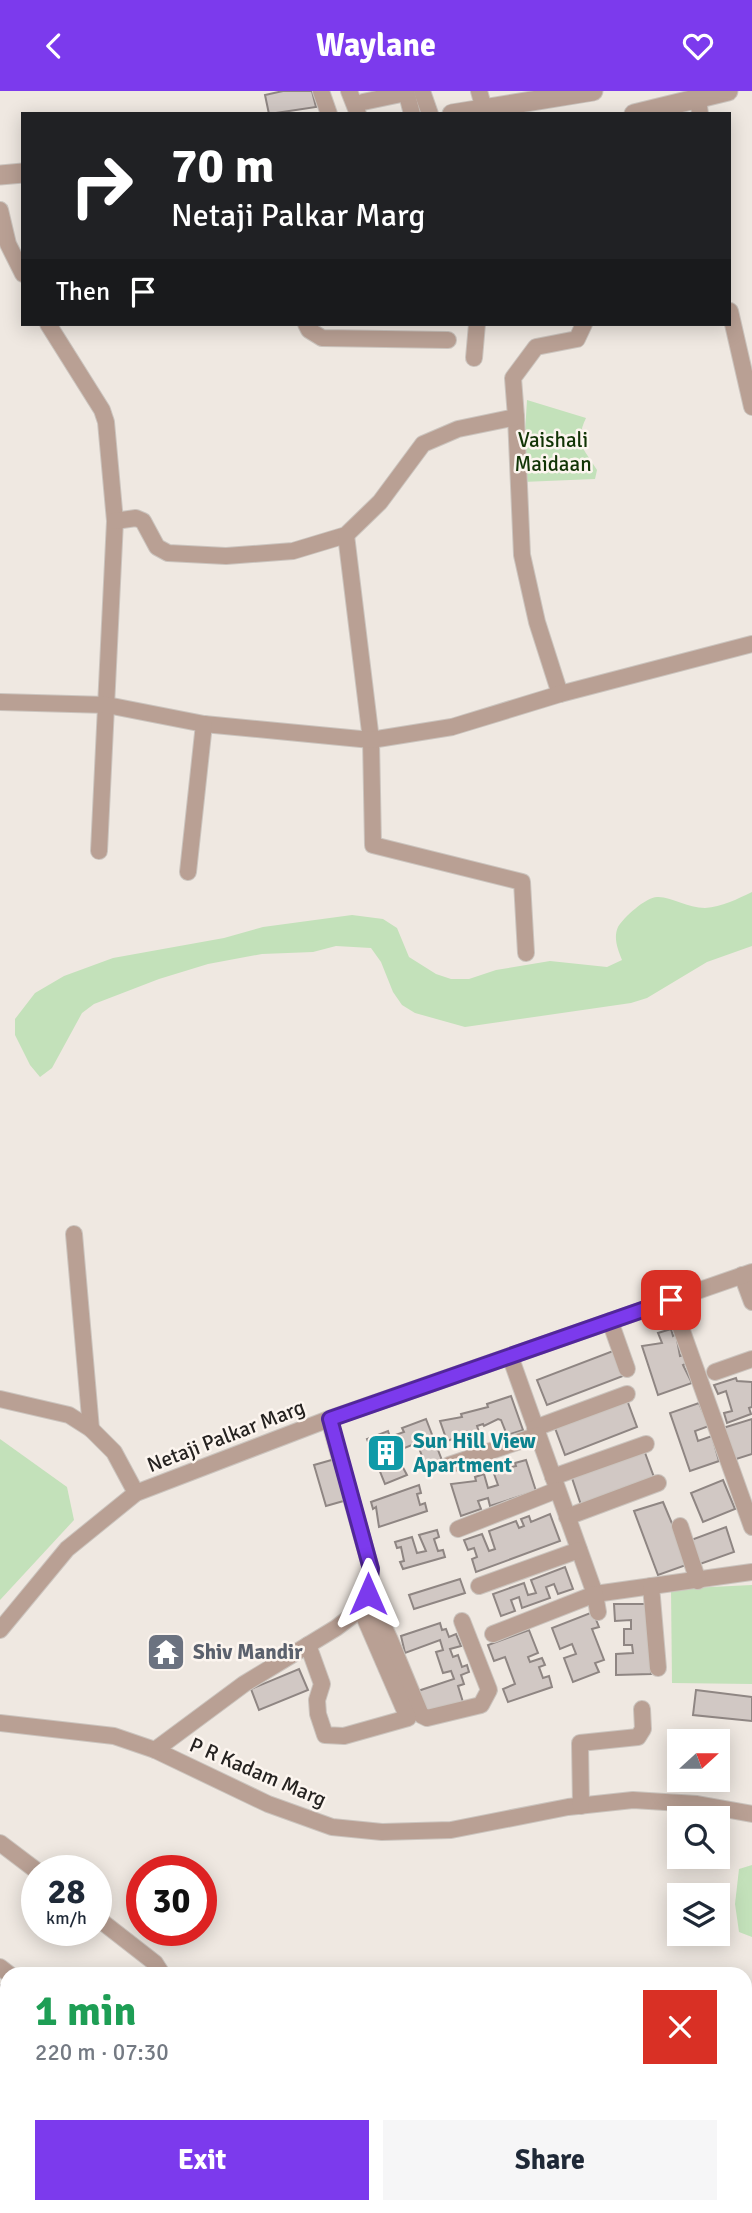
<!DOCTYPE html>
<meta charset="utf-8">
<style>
:root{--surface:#fff;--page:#f6f6f7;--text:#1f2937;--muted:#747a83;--accent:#7c3aed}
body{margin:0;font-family:Signika,sans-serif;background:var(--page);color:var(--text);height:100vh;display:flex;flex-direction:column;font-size:26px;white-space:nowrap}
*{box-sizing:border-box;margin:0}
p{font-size:23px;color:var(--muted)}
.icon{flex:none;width:38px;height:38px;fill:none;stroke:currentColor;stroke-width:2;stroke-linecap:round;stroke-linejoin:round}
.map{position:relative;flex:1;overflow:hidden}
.sheet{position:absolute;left:0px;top:1876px;width:752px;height:247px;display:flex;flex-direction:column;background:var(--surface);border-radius:21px 21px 0 0;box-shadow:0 4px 18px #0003}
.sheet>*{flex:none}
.top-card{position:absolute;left:21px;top:21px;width:710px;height:214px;border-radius:0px;box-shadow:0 4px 18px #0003;background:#202124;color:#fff;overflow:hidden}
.needle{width:46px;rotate:69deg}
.tools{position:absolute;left:667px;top:1638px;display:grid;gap:14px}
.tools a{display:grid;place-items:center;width:63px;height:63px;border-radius:0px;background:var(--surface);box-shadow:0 4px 18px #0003;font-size:35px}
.speed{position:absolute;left:21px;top:1764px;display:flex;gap:14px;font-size:35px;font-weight:700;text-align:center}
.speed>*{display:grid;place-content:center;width:91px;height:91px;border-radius:50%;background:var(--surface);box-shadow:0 4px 18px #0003;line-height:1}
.speed small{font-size:18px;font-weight:400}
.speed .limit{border:10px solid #d22;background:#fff;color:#111}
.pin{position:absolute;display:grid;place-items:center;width:60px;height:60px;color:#fff;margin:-30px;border-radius:14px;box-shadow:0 4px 10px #0006}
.me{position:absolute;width:77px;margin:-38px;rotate:0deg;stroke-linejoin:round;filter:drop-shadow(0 0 5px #0008)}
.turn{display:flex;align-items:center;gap:24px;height:147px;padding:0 35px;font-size:32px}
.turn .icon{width:91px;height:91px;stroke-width:2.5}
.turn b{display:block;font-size:49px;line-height:60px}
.then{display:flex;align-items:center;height:66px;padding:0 35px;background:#0003;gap:14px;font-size:26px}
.round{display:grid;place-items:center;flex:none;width:74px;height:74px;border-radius:0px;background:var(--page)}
.head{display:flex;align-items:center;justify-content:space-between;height:119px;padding:0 35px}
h1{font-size:42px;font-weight:700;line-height:52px;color:#1e9e55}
.cta{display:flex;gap:14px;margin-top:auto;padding:14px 35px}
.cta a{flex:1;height:80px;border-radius:0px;background:var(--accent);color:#fff;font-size:28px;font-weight:700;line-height:80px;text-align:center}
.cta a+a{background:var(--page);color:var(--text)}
header{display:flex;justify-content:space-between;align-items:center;height:91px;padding:0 35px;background:var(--accent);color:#fff;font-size:32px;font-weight:700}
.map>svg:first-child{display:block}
</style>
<header><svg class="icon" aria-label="back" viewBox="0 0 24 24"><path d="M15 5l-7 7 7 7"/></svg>Waylane<svg class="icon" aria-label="heart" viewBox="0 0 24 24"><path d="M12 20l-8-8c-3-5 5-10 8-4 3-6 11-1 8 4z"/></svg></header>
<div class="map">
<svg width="752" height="2122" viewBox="0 0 752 2122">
<rect width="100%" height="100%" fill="#efe8e1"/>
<g fill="#c3e1ba">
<path d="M527,309L586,327C574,353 583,356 597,379L595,388L522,391Z"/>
<path d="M752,801V855L707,871L647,907L631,912L465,936L415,922L402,914L393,901L381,871L371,857L336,855L313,861L262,863L208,873L159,888L94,913L82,922L52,977L40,986L30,974L15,944V928L35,902L64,885L113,867L224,847L263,836L352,824L383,828L397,837L409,866L436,883L451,888H469L496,879L550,870L607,876L622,869C618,859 613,847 618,836C623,827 646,806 657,806C670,805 687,817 705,817C722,816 737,808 752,801Z"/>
<path d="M0,1348L67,1396L74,1429L0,1509Z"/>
<path d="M752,1494V1593L672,1592L671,1498Z"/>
<path d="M752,1774V1846L739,1841L735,1813L739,1778Z"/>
</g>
<g fill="#d1c8c4" stroke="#8f8683" stroke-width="2">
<path d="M283,0H312L316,16L269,23L265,4Z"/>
<path d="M671,1238L673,1245L676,1243L680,1265L685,1264L688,1272L683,1274L692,1292L658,1304L642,1255L662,1252L658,1242Z"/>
<path d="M613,1260L623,1285L547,1314L537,1289Z"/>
<path d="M736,1287L737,1290L752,1291V1316L749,1317L751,1323L727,1332L724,1322L732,1320L726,1300L718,1303L714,1294Z"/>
<path d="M511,1305L523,1339L507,1344L501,1329L498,1328L484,1335L483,1333L477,1335L480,1344L469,1348L467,1343L447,1350L440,1330L462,1326L461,1323L488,1316L487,1313Z"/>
<path d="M627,1309L637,1336L565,1364L555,1337Z"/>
<path d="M699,1312L709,1335L695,1340L698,1350L712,1345L719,1370L690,1380L670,1322Z"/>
<path d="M426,1328L443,1372L427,1378L417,1352L399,1359L403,1370L400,1371L407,1384L385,1393L377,1373L388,1369L387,1364L375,1369L367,1348L388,1340L390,1346L404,1341L402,1337Z"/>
<path d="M752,1328V1363L733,1369L723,1337Z"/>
<path d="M644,1359L655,1389L581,1414L571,1384Z"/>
<path d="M335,1368L347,1409L326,1415L314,1374Z"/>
<path d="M526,1369L536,1400L490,1415L488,1407L478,1410L481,1418L461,1425L451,1393L476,1390L475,1386L484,1383L488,1397L498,1394L493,1380L516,1375L515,1372Z"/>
<path d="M723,1389L735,1418L703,1431L691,1402Z"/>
<path d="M419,1394L421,1402L417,1403L420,1414L425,1412L427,1420L379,1436L376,1416L373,1418L371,1411Z"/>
<path d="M663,1411L689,1473L658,1484L634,1420Z"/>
<path d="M550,1423L560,1450L476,1481L472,1468L477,1466L474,1457L468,1459L464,1449L482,1443L489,1460L495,1458L489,1440L516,1430L519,1437L524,1435L521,1428L529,1425L531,1431Z"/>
<path d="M726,1436L734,1461L700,1473L691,1449Z"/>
<path d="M437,1439L439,1446L434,1448L438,1460L443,1459L445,1466L403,1478L400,1471L404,1470L401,1456L397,1457L395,1451L412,1446L417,1462L426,1460L419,1444Z"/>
<path d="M565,1476L573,1498L558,1503L554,1493L546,1496L550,1507L522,1517L519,1506L511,1509L515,1520L501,1525L493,1503L524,1492L528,1504L536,1502L531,1489Z"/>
<path d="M460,1488L465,1502L414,1518L409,1504Z"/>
<path d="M614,1513H649L651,1583L616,1584V1563L633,1562L632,1554H624V1538H631V1529L615,1530Z"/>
<path d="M593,1521L599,1536L592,1538L604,1569L595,1572L599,1581L573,1591L564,1567L576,1563L572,1553L560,1558L552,1537Z"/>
<path d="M440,1532L442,1539L446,1538L449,1546L456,1543L461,1555L450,1558L453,1566L458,1564L462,1576L467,1574L469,1581L461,1584L464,1593L458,1595L463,1611L426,1623L418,1600L454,1588L451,1580L443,1582L436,1561L443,1559L440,1549L405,1562L401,1545Z"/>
<path d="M529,1539L538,1562L528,1566L530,1571L542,1567L545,1574L539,1576L543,1587L549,1585L552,1596L508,1611L503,1598L515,1593L505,1566L494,1570L488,1554Z"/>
<path d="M299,1578L308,1599L259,1619L251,1598Z"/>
<path d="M696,1599L752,1606V1630L693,1624Z"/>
<path d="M0,1894L7,1900V1930L0,1939Z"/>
<path d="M7,1959V1983L0,1977V1968Z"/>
</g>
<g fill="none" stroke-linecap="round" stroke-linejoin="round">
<g stroke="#cbc4be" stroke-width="18">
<g id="minor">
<path d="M321,0L329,23"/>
<path d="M349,0L358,23"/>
<path d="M406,0L412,23"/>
<path d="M422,0L430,23"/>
<path d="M479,0L484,18"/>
<path d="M697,0L700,23"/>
<path d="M363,11L406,2"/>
<path d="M0,119L8,153L23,183"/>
<path d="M730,220L752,316"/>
<path d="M48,233L102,319L106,331L115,430L99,760"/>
<path d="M306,233L309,239L322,247L448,249"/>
<path d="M474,267L477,233"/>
<path d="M516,326L522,464L537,531L560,603"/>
<path d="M115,430L136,427L143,430L157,456L168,462L226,465L293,460L346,444L380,411L423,353L458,338L516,326L513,287L536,256L577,248L584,233"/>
<path d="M346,444L371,649L373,754L522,791L526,862"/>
<path d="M0,611L107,614L204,633L371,649L452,636L560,603L752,553"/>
<path d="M188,781L204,633"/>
<path d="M74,1143L91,1338"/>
<path d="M742,1184L752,1211"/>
<path d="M671,1209L752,1436"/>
<path d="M610,1230L627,1278"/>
<path d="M510,1265L595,1503L752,1481"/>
<path d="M715,1281L752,1268"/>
<path d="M0,1308L69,1324L91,1338L114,1361L136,1402"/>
<path d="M535,1337L627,1303"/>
<path d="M449,1374L538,1344"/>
<path d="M553,1386L646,1353"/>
<path d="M567,1426L658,1392"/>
<path d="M680,1435L698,1490"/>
<path d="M458,1438L557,1399"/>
<path d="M479,1495L579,1459"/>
<path d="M651,1495L658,1577"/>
<path d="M368,1503L390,1549L421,1624L427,1627L481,1614L489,1599L462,1530"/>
<path d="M0,1539L67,1458L136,1402L329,1328L752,1181"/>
<path d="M493,1543L595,1503L598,1521"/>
<path d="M308,1554L322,1593L317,1609L318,1623L325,1644L344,1645L408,1627L360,1516"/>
<path d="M0,1632L114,1645L155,1659L268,1713L332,1736L382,1741L451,1739L568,1716L633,1709L697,1713L752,1723"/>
<path d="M155,1659L244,1593L336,1537L357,1521L368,1503L371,1478L329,1328"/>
<path d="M581,1715L580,1652L638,1646L643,1638L642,1618"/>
<path d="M0,1752L37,1780"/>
<path d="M96,1826L155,1872L162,1883"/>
<path d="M0,1876L9,1883"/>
<path d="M0,1954L7,1944"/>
<path d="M589,2116L594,2122"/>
</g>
</g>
<g stroke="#cbc4be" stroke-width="21">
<g id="tertiary">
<path d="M452,23L593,0"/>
<path d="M634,23L728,0"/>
<path d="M0,84L23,82"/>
</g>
</g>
<use href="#minor" stroke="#b9a094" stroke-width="16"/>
<use href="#tertiary" stroke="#b9a094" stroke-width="19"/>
</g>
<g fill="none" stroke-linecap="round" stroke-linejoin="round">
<g stroke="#51269a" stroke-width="18">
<path id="route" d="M368,1503L371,1478L330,1328L671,1209"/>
</g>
<use href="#route" stroke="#7c3aed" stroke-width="12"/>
</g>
<defs>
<g id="building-square" transform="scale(2.0125)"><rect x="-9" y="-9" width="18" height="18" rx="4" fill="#0f9aa8" stroke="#fcf5ef"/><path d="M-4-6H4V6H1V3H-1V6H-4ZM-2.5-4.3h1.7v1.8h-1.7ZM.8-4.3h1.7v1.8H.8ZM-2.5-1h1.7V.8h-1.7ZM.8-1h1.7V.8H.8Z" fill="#fff"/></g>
<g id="temple-square" transform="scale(2.0125)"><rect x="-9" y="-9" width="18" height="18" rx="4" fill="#6b7280" stroke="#fcf5ef"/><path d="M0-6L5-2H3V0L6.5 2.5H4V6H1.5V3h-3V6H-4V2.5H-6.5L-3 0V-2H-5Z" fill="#fff"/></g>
</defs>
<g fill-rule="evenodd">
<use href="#building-square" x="386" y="1362"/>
<use href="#temple-square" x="166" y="1561"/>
</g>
<g text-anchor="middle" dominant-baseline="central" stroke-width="5" stroke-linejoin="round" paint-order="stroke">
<g font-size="21" fill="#113405" stroke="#fcf5ef">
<text x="553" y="349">Vaishali<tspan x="553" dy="24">Maidaan</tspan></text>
</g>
<g font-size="21" fill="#252220" stroke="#fcf5ef">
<text transform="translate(226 1345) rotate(-21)">Netaji Palkar Marg</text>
<text transform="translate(258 1681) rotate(23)">P R Kadam Marg</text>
</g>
<g font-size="21" font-weight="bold" fill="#0d838f" stroke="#fcf5ef" text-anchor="start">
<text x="413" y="1350">Sun Hill View<tspan x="413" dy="24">Apartment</tspan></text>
</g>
<g font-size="21" font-weight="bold" fill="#5b616d" stroke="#fcf5ef" text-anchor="start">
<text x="193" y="1561">Shiv Mandir</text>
</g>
</g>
</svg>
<div class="tools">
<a><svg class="needle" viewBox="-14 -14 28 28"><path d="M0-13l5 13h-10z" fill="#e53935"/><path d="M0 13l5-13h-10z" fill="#747a83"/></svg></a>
<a><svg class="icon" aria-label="search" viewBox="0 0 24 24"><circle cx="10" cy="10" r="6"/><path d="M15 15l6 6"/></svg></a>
<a><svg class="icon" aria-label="layers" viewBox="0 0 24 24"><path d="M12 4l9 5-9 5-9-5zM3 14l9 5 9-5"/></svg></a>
</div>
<div class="speed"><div>28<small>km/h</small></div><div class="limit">30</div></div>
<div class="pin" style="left:671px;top:1209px;background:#d93025"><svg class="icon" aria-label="arrive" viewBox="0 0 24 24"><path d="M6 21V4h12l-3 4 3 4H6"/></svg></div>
<svg class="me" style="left:368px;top:1503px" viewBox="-20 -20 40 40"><path d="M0-17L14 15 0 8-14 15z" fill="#7c3aed" stroke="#fff" stroke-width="4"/></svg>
<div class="top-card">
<div class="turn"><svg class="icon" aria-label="right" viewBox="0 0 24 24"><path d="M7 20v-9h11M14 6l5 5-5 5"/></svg><div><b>70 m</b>Netaji Palkar Marg</div></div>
<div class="then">Then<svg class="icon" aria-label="arrive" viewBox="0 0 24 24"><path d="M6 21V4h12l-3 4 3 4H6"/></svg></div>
</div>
<section class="sheet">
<div class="head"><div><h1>1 min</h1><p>220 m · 07:30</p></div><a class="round" style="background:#d93025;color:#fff"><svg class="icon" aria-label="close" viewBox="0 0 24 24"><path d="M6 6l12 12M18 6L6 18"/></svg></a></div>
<div class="cta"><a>Exit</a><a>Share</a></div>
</section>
</div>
